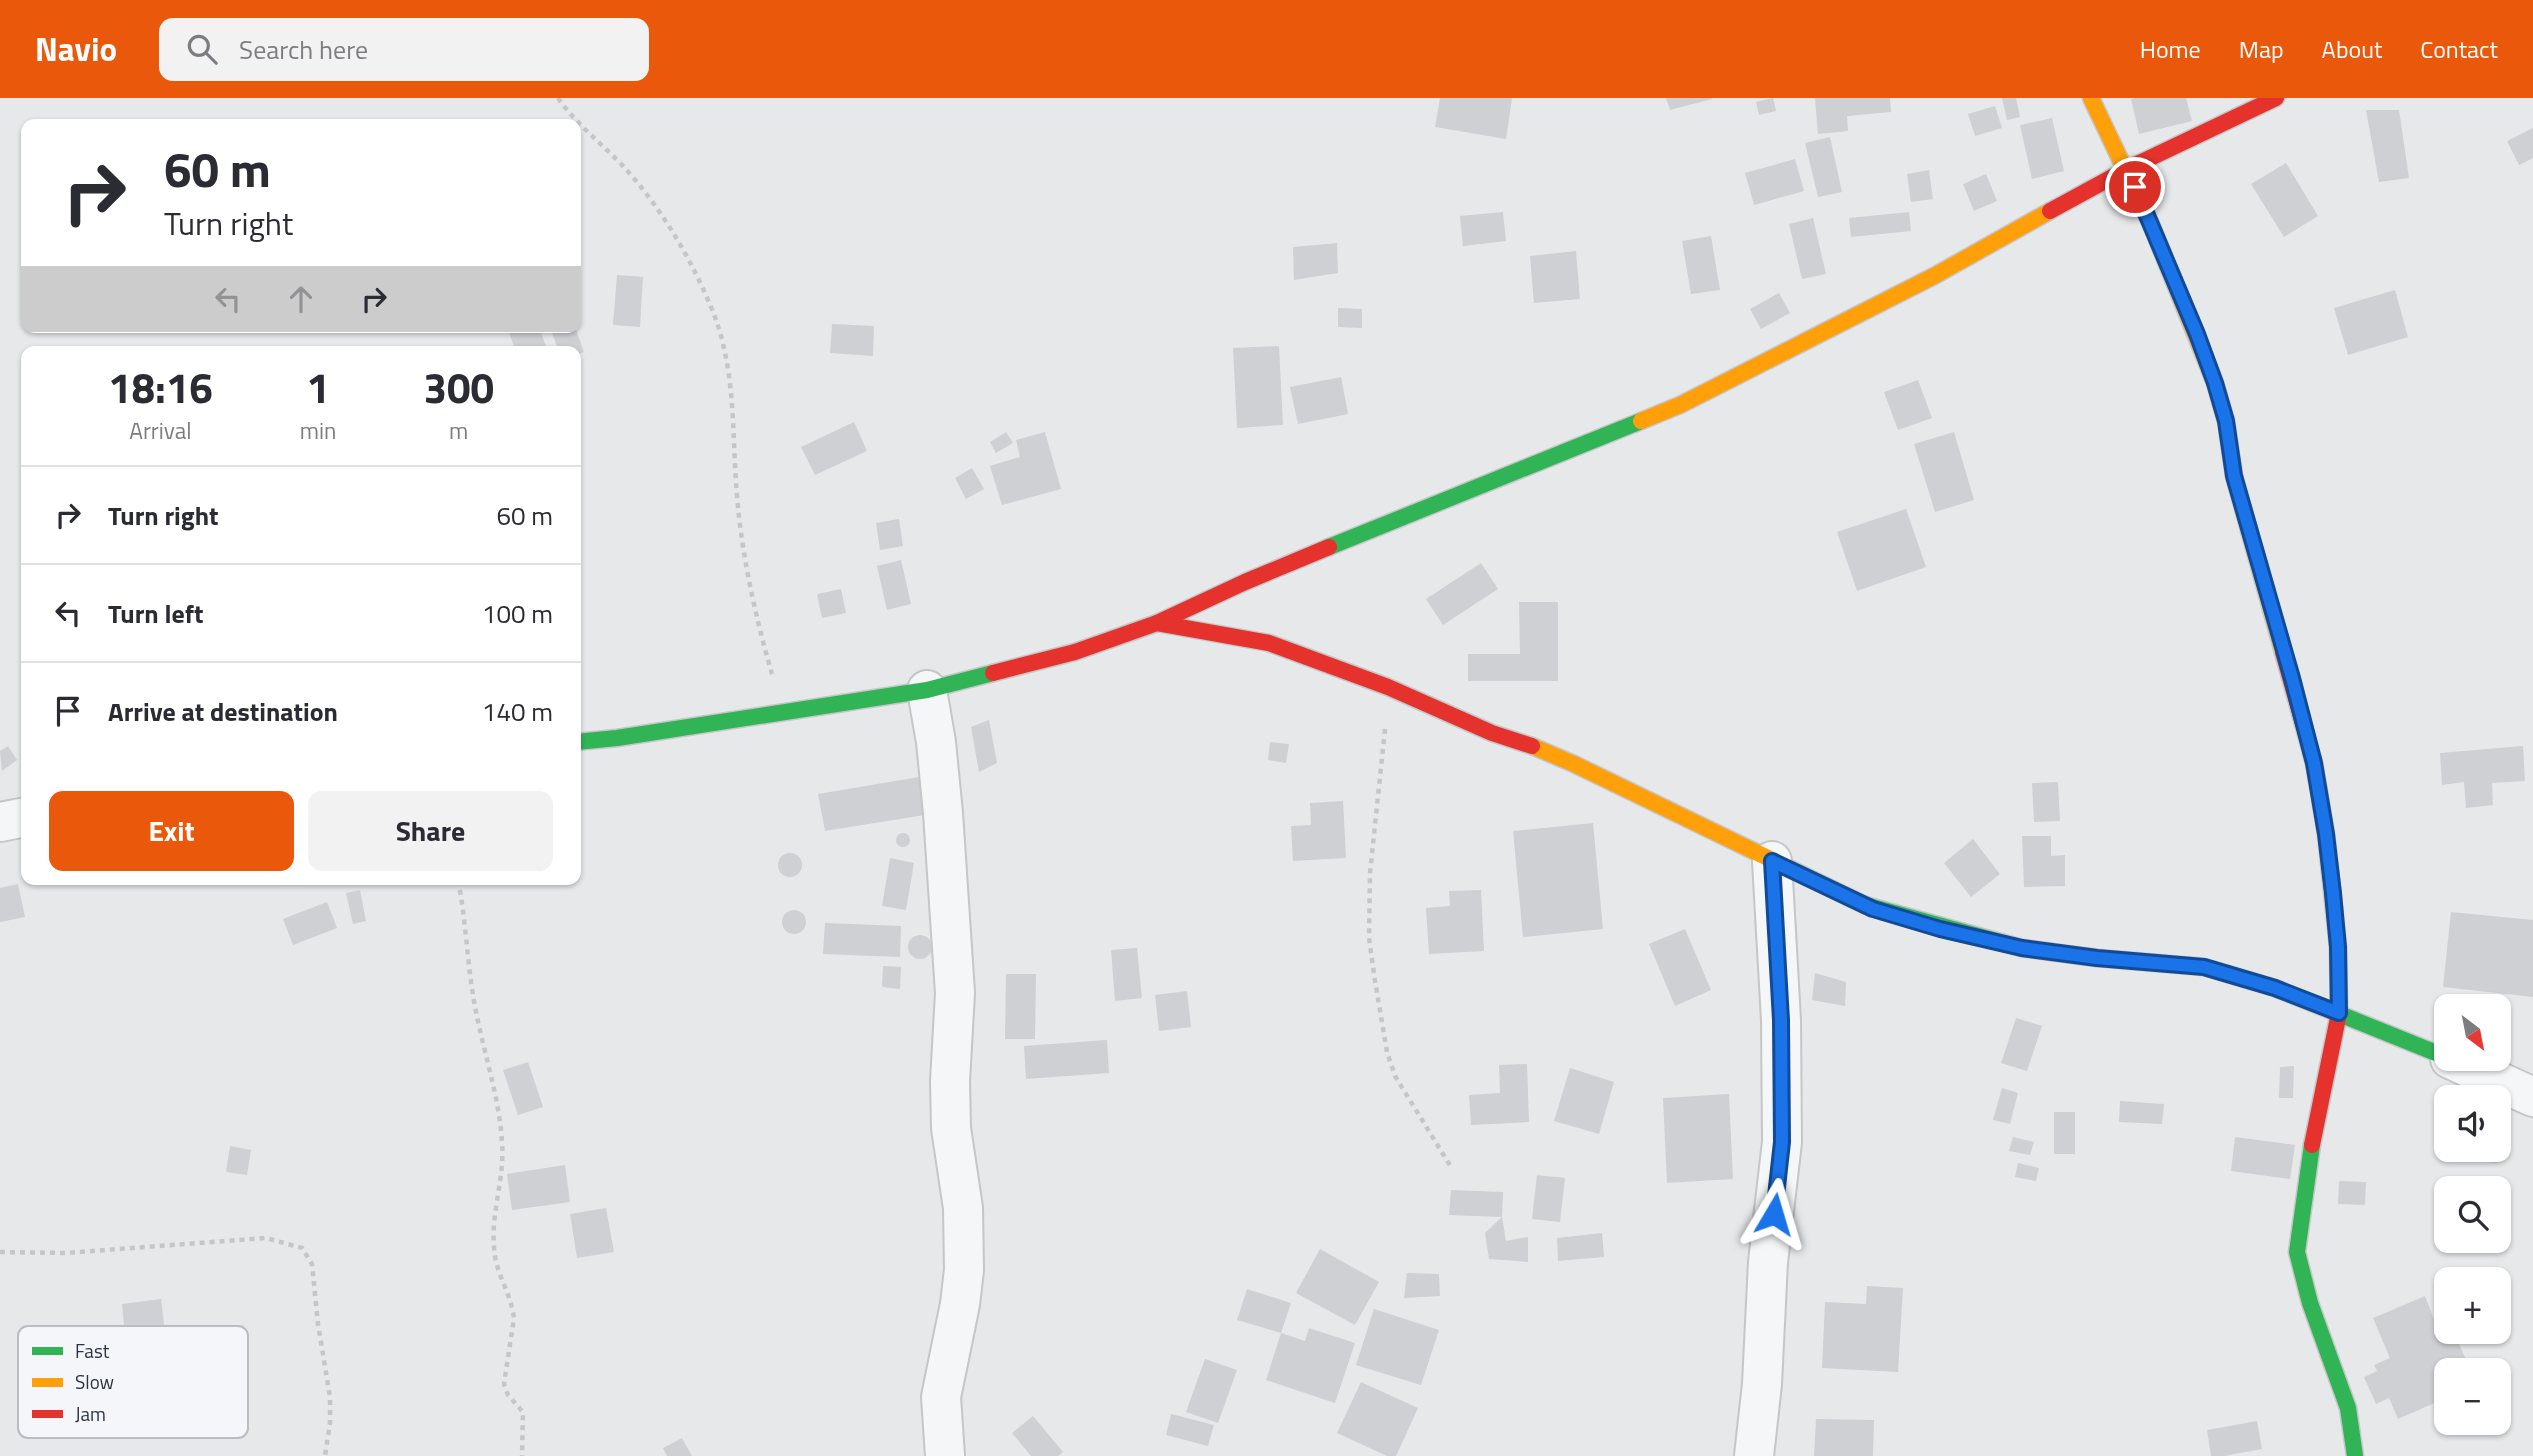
<!DOCTYPE html>
<meta charset="utf-8">
<style>
:root{--surface:#fff;--page:#f2f2f3;--text:#2b2b33;--muted:#7c7c81;--line:#e1e1e2;--accent:#ea580c}
body{margin:0;font-family:"Titillium Web",sans-serif;background:var(--page);color:var(--text);height:100vh;display:flex;flex-direction:column;font-size:26px;white-space:nowrap}
*{box-sizing:border-box;margin:0}
p{font-size:23px;color:var(--muted)}
.icon{flex:none;width:38px;height:38px;fill:none;stroke:currentColor;stroke-width:2;stroke-linecap:round;stroke-linejoin:round}
.map{position:relative;flex:1;overflow:hidden}
.drawer{position:absolute;left:21px;top:248px;width:560px;height:539px;display:flex;flex-direction:column;background:var(--surface);border-radius:14px;box-shadow:0 2px 5px #0004}
.drawer>*{flex:none}
.top-card{position:absolute;left:21px;top:21px;width:560px;height:214px;border-radius:14px;box-shadow:0 2px 5px #0004;background:#fff;color:var(--text);overflow:hidden}
.needle{width:46px;rotate:148deg}
.buttons{position:absolute;left:2434px;top:896px;display:grid;gap:14px}
.buttons a{display:grid;place-items:center;width:77px;height:77px;border-radius:14px;background:var(--surface);box-shadow:0 2px 5px #0004;font-size:35px}
.pin{position:absolute;display:grid;place-items:center;width:60px;height:60px;color:#fff;margin:-30px;border:4px solid #fff;border-radius:50%;box-shadow:0 2px 7px #0007}
.me{position:absolute;width:77px;margin:-38px;rotate:7deg;stroke-linejoin:round;filter:drop-shadow(0 0 5px #0008)}
.turn{display:flex;align-items:center;gap:24px;height:147px;padding:0 28px;font-size:32px}
.turn .icon{width:91px;height:91px;stroke-width:2.5}
.turn b{display:block;font-size:49px;line-height:60px}
.lanes{display:flex;align-items:center;height:66px;padding:0 28px;background:#0003;justify-content:center;gap:35px;direction:ltr}
.lanes .off{opacity:.35}
.eta{display:flex;justify-content:space-evenly;align-items:center;height:119px;text-align:center}
.eta b{font-size:42px;font-weight:700;line-height:49px}
.button{display:flex;gap:14px;margin-top:auto;padding:14px 28px}
.button a{flex:1;height:80px;border-radius:14px;background:var(--accent);color:#fff;font-size:28px;font-weight:700;line-height:80px;text-align:center}
.button a+a{background:var(--page);color:var(--text)}
ul{padding:0;list-style:none}
li{display:flex;align-items:center;gap:21px;height:98px;padding:0 28px;border-top:2px solid var(--line)}
li div{flex:1}
li b{display:block;font-size:26px}
li em{font-style:normal}
header{display:flex;align-items:center;gap:42px;box-sizing:border-box;height:98px;padding:0 35px;background:var(--accent);color:#fff}
header strong{font-size:33px}
nav{display:flex;gap:38px;margin-inline-start:auto;font-size:24px}
.search{width:490px;height:63px;background:var(--page);display:flex;align-items:center;gap:18px;box-sizing:border-box;padding:0 24px;border-radius:14px;color:var(--muted);font-size:26px}
.map>svg:first-child{display:block}
</style>
<header>
<strong>Navio</strong>
<div class="search"><svg class="icon" aria-label="search" viewBox="0 0 24 24"><circle cx="10" cy="10" r="6"/><path d="M15 15l6 6"/></svg>Search here</div>
<nav><a>Home</a><a>Map</a><a>About</a><a>Contact</a></nav>
</header>
<div class="map">
<svg width="2533" height="1358" viewBox="0 0 2533 1358">
<rect width="100%" height="100%" fill="#e6e8ea"/>
<g fill="#ced0d3">
<path d="M1440,0H1512L1506,41L1435,29Z"/>
<path d="M1666,0H1712V1L1670,12Z"/>
<path d="M1773,0L1776,13L1759,17L1756,4Z"/>
<path d="M1815,0H1890L1891,14L1847,18L1848,33L1818,36Z"/>
<path d="M2002,0H2016L2020,19L2007,22Z"/>
<path d="M2135,0H2186L2192,23L2139,36L2131,1Z"/>
<path d="M1995,8L2002,30L1975,38L1968,16Z"/>
<path d="M2366,12H2399L2409,80L2379,84Z"/>
<path d="M2052,20L2064,73L2032,81L2020,27Z"/>
<path d="M2533,30V60L2519,67L2507,43Z"/>
<path d="M1830,39L1842,94L1818,99L1805,45Z"/>
<path d="M1795,61L1804,93L1754,107L1745,75Z"/>
<path d="M2286,65L2318,118L2284,139L2251,86Z"/>
<path d="M1929,72L1933,101L1911,104L1907,76Z"/>
<path d="M1986,76L1997,103L1974,113L1963,86Z"/>
<path d="M1503,114L1506,143L1463,148L1460,118Z"/>
<path d="M1909,114L1911,133L1851,139L1849,120Z"/>
<path d="M1813,120L1826,176L1802,181L1789,126Z"/>
<path d="M1711,138L1720,192L1691,196L1682,143Z"/>
<path d="M1337,145L1338,175L1294,182L1293,149Z"/>
<path d="M1576,153L1580,201L1534,205L1530,158Z"/>
<path d="M617,177L643,179L640,229L613,227Z"/>
<path d="M2395,192L2408,239L2348,257L2334,210Z"/>
<path d="M1779,195L1790,215L1761,231L1750,211Z"/>
<path d="M1338,210L1362,211V230L1338,229Z"/>
<path d="M832,226L874,228L873,258L830,255Z"/>
<path d="M507,229H539L548,254H516Z"/>
<path d="M550,229H575L584,254L576,257V254H559Z"/>
<path d="M1279,248L1283,327L1237,330L1233,250Z"/>
<path d="M1341,279L1348,316L1298,326L1290,289Z"/>
<path d="M1918,282L1932,320L1898,332L1884,294Z"/>
<path d="M854,324L867,353L815,377L801,349Z"/>
<path d="M1006,334L1013,345L996,355L990,344Z"/>
<path d="M1045,334L1061,391L1002,407L990,368L1020,359L1016,342Z"/>
<path d="M1954,334L1974,402L1935,414L1914,346Z"/>
<path d="M972,370L984,391L966,401L955,380Z"/>
<path d="M1906,411L1926,469L1857,493L1837,434Z"/>
<path d="M899,421L903,448L880,452L876,425Z"/>
<path d="M901,462L911,506L887,512L877,468Z"/>
<path d="M1481,465L1498,491L1443,527L1426,501Z"/>
<path d="M841,491L846,515L822,520L817,496Z"/>
<path d="M1519,504H1558V583H1468V556H1520Z"/>
<path d="M989,622L997,665L979,674L971,629Z"/>
<path d="M1270,644L1289,646L1286,665L1268,662Z"/>
<path d="M8,648L17,662L2,673L0,653Z"/>
<path d="M2523,648L2525,683L2492,685L2493,707L2466,710L2464,684L2442,687L2440,655Z"/>
<path d="M925,678L931,716L825,733L818,696Z"/>
<path d="M2058,684L2060,723L2034,724L2032,685Z"/>
<path d="M1343,703L1346,760L1293,763L1291,728L1311,727L1310,705Z"/>
<path d="M1593,725L1603,831L1523,839L1513,733Z"/>
<circle cx="903" cy="742" r="7"/>
<path d="M2022,738H2051V758L2065,757V788L2024,789Z"/>
<path d="M1973,741L2000,776L1971,799L1944,765Z"/>
<circle cx="790" cy="767" r="12"/>
<path d="M890,760L914,765L906,812L882,808Z"/>
<path d="M18,786L25,819L0,824V790Z"/>
<path d="M360,792L366,823L353,826L346,795Z"/>
<path d="M1481,792L1484,853L1429,856L1426,810L1450,808L1449,793Z"/>
<path d="M327,804L337,830L293,847L283,821Z"/>
<circle cx="794" cy="824" r="12"/>
<path d="M2451,814L2533,822V899L2443,889Z"/>
<path d="M825,825L901,828L900,859L823,856Z"/>
<path d="M1685,831L1711,892L1675,908L1649,846Z"/>
<circle cx="920" cy="849" r="12"/>
<path d="M1137,850L1142,900L1115,903L1111,852Z"/>
<path d="M883,868L901,869L900,891L882,889Z"/>
<path d="M1815,875L1846,884L1845,908L1812,902Z"/>
<path d="M1006,876H1036L1035,941H1005Z"/>
<path d="M1187,893L1191,929L1159,933L1155,897Z"/>
<path d="M2016,920L2042,928L2027,973L2001,965Z"/>
<path d="M1107,942L1109,975L1026,981L1024,948Z"/>
<path d="M528,964L543,1009L518,1017L503,972Z"/>
<path d="M1527,966L1529,1024L1471,1027L1469,997L1500,995L1499,967Z"/>
<path d="M2294,968L2293,1000H2279L2280,969Z"/>
<path d="M1570,970L1614,984L1599,1036L1554,1023Z"/>
<path d="M2002,990L2018,995L2010,1026L1993,1022Z"/>
<path d="M1729,996L1733,1081L1667,1085L1663,1000Z"/>
<path d="M2120,1003L2164,1006L2162,1026L2119,1024Z"/>
<rect x="2054" y="1014" width="21" height="42"/>
<path d="M2013,1039L2034,1044L2030,1057L2009,1053Z"/>
<path d="M2235,1039L2295,1047L2290,1081L2231,1073Z"/>
<path d="M230,1048L251,1052L247,1077L226,1074Z"/>
<path d="M2475,1052H2498V1065L2474,1063Z"/>
<path d="M2018,1065L2039,1070L2036,1083L2015,1079Z"/>
<path d="M565,1067L570,1104L512,1112L507,1076Z"/>
<path d="M1537,1077L1565,1080L1560,1124L1532,1121Z"/>
<path d="M2339,1083L2366,1084L2365,1107L2338,1106Z"/>
<path d="M1451,1092L1503,1094L1502,1119L1449,1117Z"/>
<path d="M606,1110L614,1154L577,1160L570,1116Z"/>
<path d="M1502,1119L1506,1143L1528,1139V1164L1489,1161L1485,1135Z"/>
<path d="M1602,1135L1604,1159L1558,1163L1557,1140Z"/>
<path d="M1320,1151L1379,1184L1355,1227L1296,1195Z"/>
<path d="M1407,1175L1439,1176L1440,1198L1404,1200Z"/>
<path d="M1867,1188L1903,1190L1898,1274L1822,1270L1825,1204L1866,1206Z"/>
<path d="M1247,1191L1291,1205L1281,1235L1237,1222Z"/>
<path d="M2425,1198L2435,1224L2446,1219V1234H2454L2466,1262L2457,1267L2459,1272H2446V1300L2398,1321L2389,1300L2376,1306L2364,1279L2377,1273L2374,1267L2390,1260L2373,1220Z"/>
<path d="M161,1201L165,1234L125,1238L122,1206Z"/>
<path d="M1374,1211L1439,1232L1421,1287L1356,1267Z"/>
<path d="M1309,1230L1355,1245L1335,1305L1266,1282L1281,1235L1305,1243Z"/>
<path d="M1205,1261L1237,1272L1218,1325L1186,1314Z"/>
<path d="M1361,1284L1418,1310L1396,1358H1387L1337,1335Z"/>
<path d="M1171,1316L1214,1327L1208,1348L1166,1337Z"/>
<path d="M1033,1318L1063,1354L1058,1358H1031L1012,1335Z"/>
<path d="M1816,1321L1874,1322L1873,1358H1814Z"/>
<path d="M2257,1323L2262,1351L2224,1358H2211L2207,1332Z"/>
<path d="M682,1340L692,1358H667L663,1350Z"/>
</g>
<g fill="none" stroke-linecap="round" stroke-linejoin="round">
<g stroke="#c4c6c8" stroke-width="42">
<g id="street">
<path d="M927,592L936,644L943,715L955,895L950,983L951,1030L963,1110L964,1172L960,1206L941,1299L945,1358"/>
<path d="M0,724L26,719"/>
<path d="M2450,961L2533,999"/>
<path d="M1754,1358L1762,1286L1768,1164L1782,1044L1781,922L1772,763"/>
</g>
</g>
<g stroke="#c4c6c8" stroke-width="19">
<g id="fast">
<path d="M1329,449L1641,323"/>
<path d="M576,644L617,640L927,592L993,575"/>
<path d="M1865,807L2022,850L2097,860L2204,869L2275,890L2446,959"/>
<path d="M2312,1047L2297,1154L2310,1205L2348,1310L2355,1358"/>
</g>
</g>
<g stroke="#c4c6c8" stroke-width="19">
<g id="slow">
<path d="M2091,0L2150,124L2215,285L2226,323L2234,378L2283,554"/>
<path d="M1641,323L1680,307L1934,178L2050,113"/>
<path d="M1532,648L1574,666L1865,807"/>
</g>
</g>
<g stroke="#c4c6c8" stroke-width="19">
<g id="jam">
<path d="M2050,113L2127,71L2276,0"/>
<path d="M1157,525L1269,545L1388,589L1492,635L1532,648"/>
<path d="M2283,554L2314,665L2326,736L2338,849L2339,915L2312,1047"/>
<path d="M993,575L1075,554L1157,525L1245,484L1329,449"/>
</g>
</g>
<g stroke="#c5c6ca" stroke-width="4.5" stroke-dasharray="5 5" stroke-linecap="butt">
<path d="M558,0C578,29 608,50 631,77C664,115 692,163 711,209C738,273 731,341 738,409C743,462 757,525 772,576"/>
<path d="M1385,631L1370,775L1369,840L1375,883L1387,954L1395,978L1451,1069"/>
<path d="M458,782C466,822 467,863 474,903C482,950 499,996 502,1044C505,1079 491,1114 494,1149C495,1175 511,1195 514,1220L504,1286L508,1297L523,1314L522,1358"/>
<path d="M0,1154L65,1155L266,1140L302,1150L312,1166L318,1226L330,1299V1325L325,1358"/>
</g>
<use href="#street" stroke="#f5f6f7" stroke-width="38"/>
<use href="#fast" stroke="#30b455" stroke-width="16"/>
<use href="#slow" stroke="#ff9f0a" stroke-width="16"/>
<use href="#jam" stroke="#e5322d" stroke-width="16"/>
</g>
<g fill="none" stroke-linecap="round" stroke-linejoin="round">
<g stroke="#114b97" stroke-width="18">
<path id="route" d="M1774,1116L1782,1044L1781,922L1772,763L1873,811L1940,831L2022,850L2097,860L2204,869L2275,890L2339,915L2338,849L2333,795L2326,736L2314,665L2292,580L2234,378L2226,323L2215,285L2197,236L2135,89"/>
</g>
<use href="#route" stroke="#1a73e8" stroke-width="12"/>
</g>
<rect x="18" y="1228" width="230" height="112" rx="10" fill="#f4f6f9" stroke="#b8bcc3" stroke-width="2"/>
<rect x="32" y="1249" width="31" height="8" fill="#30b455"/>
<rect x="32" y="1280" width="31" height="9" fill="#ff9f0a"/>
<rect x="32" y="1312" width="31" height="8" fill="#e5322d"/>
<g font-size="19" fill="#2b3445">
<text x="75" y="1260">Fast</text>
<text x="75" y="1291">Slow</text>
<text x="75" y="1323">Jam</text>
</g>
</svg>
<div class="buttons">
<a><svg class="needle" viewBox="-14 -14 28 28"><path d="M0-13l5 13h-10z" fill="#e53935"/><path d="M0 13l5-13h-10z" fill="#7c7c81"/></svg></a>
<a><svg class="icon" aria-label="sound" viewBox="0 0 24 24"><path d="M4 9h4l5-4v14l-5-4H4zM17 9q2 3 0 6"/></svg></a>
<a><svg class="icon" aria-label="search" viewBox="0 0 24 24"><circle cx="10" cy="10" r="6"/><path d="M15 15l6 6"/></svg></a>
<a>+</a>
<a>−</a>
</div>
<div class="pin" style="left:2135px;top:89px;background:#d93025"><svg class="icon" aria-label="arrive" viewBox="0 0 24 24"><path d="M6 21V4h12l-3 4 3 4H6"/></svg></div>
<svg class="me" style="left:1774px;top:1116px" viewBox="-20 -20 40 40"><path d="M0-17L14 15 0 8-14 15z" fill="#1a73e8" stroke="#fff" stroke-width="4"/></svg>
<div class="top-card">
<div class="turn"><svg class="icon" aria-label="right" viewBox="0 0 24 24"><path d="M7 20v-9h11M14 6l5 5-5 5"/></svg><div><b>60 m</b>Turn right</div></div>
<div class="lanes"><svg class="icon off" aria-label="left" viewBox="0 0 24 24"><path d="M17 20v-9H6M10 6l-5 5 5 5"/></svg><svg class="icon off" aria-label="ahead" viewBox="0 0 24 24"><path d="M12 20V5M6 11l6-6 6 6"/></svg><svg class="icon" aria-label="right" viewBox="0 0 24 24"><path d="M7 20v-9h11M14 6l5 5-5 5"/></svg></div>
</div>
<section class="drawer">
<div class="eta">
<div><b>18:16</b><p>Arrival</p></div>
<div><b>1</b><p>min</p></div>
<div><b>300</b><p>m</p></div>
</div>
<ul>
<li><svg class="icon" aria-label="right" viewBox="0 0 24 24"><path d="M7 20v-9h11M14 6l5 5-5 5"/></svg><div><b>Turn right</b></div><em>60 m</em></li>
<li><svg class="icon" aria-label="left" viewBox="0 0 24 24"><path d="M17 20v-9H6M10 6l-5 5 5 5"/></svg><div><b>Turn left</b></div><em>100 m</em></li>
<li><svg class="icon" aria-label="arrive" viewBox="0 0 24 24"><path d="M6 21V4h12l-3 4 3 4H6"/></svg><div><b>Arrive at destination</b></div><em>140 m</em></li>
</ul>
<div class="button"><a>Exit</a><a>Share</a></div>
</section>
</div>
